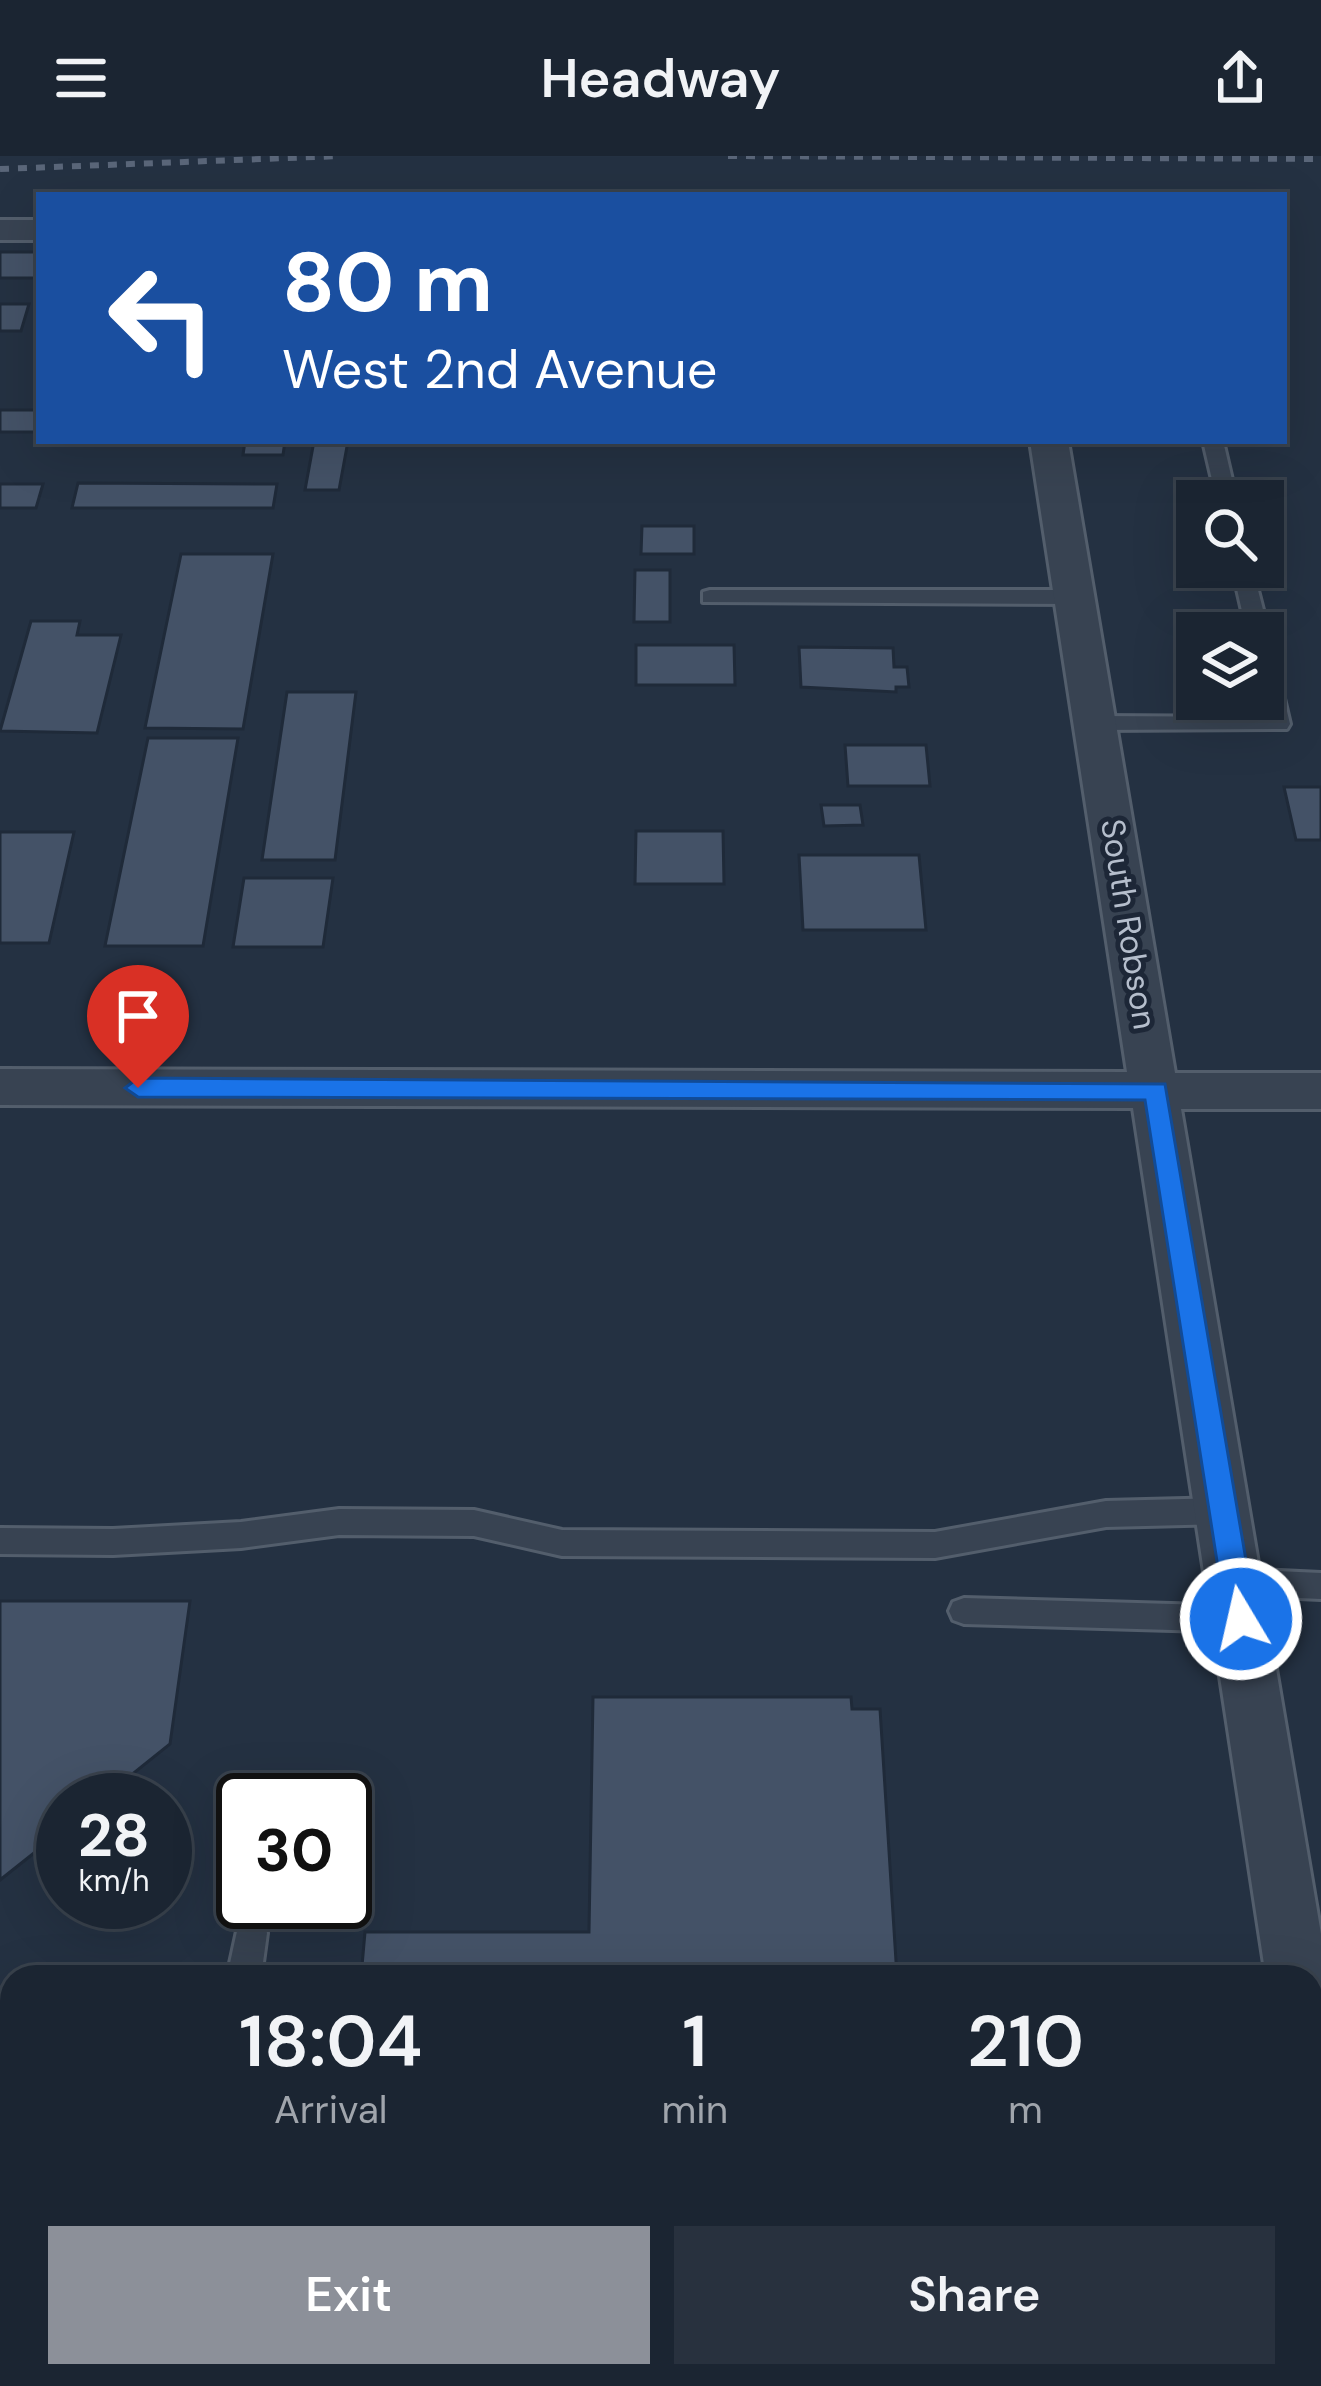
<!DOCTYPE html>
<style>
:root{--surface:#1b2532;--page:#28313e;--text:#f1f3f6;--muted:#a0a5ac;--line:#39424d;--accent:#8c9099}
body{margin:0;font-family:"DM Sans",sans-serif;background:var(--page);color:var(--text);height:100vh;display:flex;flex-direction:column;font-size:45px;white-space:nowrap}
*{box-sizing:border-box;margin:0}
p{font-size:39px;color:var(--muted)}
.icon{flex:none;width:66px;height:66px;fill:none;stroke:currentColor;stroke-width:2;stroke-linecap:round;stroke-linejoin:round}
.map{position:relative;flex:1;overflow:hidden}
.details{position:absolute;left:0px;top:1809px;width:1323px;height:423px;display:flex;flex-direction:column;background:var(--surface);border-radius:36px 36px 0 0;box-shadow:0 12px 48px #0002,0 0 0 3px var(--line)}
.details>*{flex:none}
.hud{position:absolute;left:36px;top:36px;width:1251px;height:252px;border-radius:0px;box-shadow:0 12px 48px #0002,0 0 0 3px var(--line);background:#1a4fa0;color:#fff;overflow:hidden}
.controls{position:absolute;left:1176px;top:324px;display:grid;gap:24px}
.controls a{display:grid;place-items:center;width:108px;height:108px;border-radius:0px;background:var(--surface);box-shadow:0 12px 48px #0002,0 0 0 3px var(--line);font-size:60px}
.speed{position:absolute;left:36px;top:1617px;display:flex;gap:24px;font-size:60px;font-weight:700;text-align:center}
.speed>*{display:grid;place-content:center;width:156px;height:156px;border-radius:50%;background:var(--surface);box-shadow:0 12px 48px #0002,0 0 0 3px var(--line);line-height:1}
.speed small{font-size:30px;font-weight:400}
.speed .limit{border:6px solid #111;border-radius:18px;background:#fff;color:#111}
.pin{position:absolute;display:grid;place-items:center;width:102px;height:102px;color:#fff;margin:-123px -51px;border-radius:50% 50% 50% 0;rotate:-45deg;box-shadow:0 0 12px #0007}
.pin .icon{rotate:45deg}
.me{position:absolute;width:132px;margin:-66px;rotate:351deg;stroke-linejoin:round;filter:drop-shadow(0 0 9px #0008)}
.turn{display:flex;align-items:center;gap:42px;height:252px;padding:0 48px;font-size:54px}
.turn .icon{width:156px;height:156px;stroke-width:2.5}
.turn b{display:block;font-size:84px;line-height:102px}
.eta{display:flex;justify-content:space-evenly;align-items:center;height:204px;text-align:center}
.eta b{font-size:72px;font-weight:600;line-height:84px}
.primary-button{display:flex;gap:24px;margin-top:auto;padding:24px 48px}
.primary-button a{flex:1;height:138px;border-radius:0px;background:var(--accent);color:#fff;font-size:48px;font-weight:600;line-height:138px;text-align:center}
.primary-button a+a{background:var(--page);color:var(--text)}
header{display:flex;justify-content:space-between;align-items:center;height:156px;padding:0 48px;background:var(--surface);font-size:54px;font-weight:600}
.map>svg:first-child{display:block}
</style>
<header><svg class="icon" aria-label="menu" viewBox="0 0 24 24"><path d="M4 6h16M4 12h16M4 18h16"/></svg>Headway<svg class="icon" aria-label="share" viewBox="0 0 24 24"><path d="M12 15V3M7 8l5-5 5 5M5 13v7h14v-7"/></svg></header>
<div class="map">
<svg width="1321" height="2230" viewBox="0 0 1321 2230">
<rect width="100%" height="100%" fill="#243142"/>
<g fill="#445267" stroke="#1f2a39" stroke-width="3">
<rect x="0" y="96" width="39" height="26"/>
<path d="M0,148H29L21,175H0Z"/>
<rect x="0" y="254" width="39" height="22"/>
<path d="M245,285H285L283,299H243Z"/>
<path d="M314,285H348L339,334H305Z"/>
<path d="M78,327L277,328L273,352H72Z"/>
<path d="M0,328H43L36,352H0Z"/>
<path d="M642,370H694V398H641Z"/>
<path d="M181,398H273L243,573L145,572Z"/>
<path d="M635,414H670V466H634Z"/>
<path d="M31,465H80L77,479H121L97,577L0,575Z"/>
<path d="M636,489H734L735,529H636Z"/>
<path d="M799,491L893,492L894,511H907L909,531H896V536L801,531Z"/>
<path d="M287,536H356L335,704H262Z"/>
<path d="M148,582H238L203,790H105Z"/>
<path d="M845,589H926L930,630H848Z"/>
<path d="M1284,631H1321V684H1296Z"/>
<path d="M821,649H860L863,669L824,670Z"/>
<path d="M636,675H723L724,728H635Z"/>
<path d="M0,676H74L49,787H0Z"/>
<path d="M799,699H919L926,774H803Z"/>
<path d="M244,722H333L323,791H233Z"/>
<path d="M0,1445H190L170,1588L100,1644H63V1674L0,1724Z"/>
<path d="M593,1541H851L852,1553H880L897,1821H361L365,1776H589Z"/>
<path d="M329,2220H1124L1125,2230H328Z"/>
</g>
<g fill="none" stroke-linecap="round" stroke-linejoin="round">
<g stroke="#535e6c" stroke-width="6">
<g id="lane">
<path d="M1203,285H1223L1237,345H1217Z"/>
<path d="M1232,411H1252L1269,477L1266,482L1263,477H1247Z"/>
<path d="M710,434H1075L1086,441L1075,448L703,446V436Z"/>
<path d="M1263,493L1274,500L1290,568L1287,573L1096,574L1085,567L1096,560L1266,561Z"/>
<path d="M1224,1342L1234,1346L1239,1355L1234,1364L1224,1368L1106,1371L935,1402L562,1400L474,1380L339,1379L241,1392L113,1399L0,1398V1372L113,1373L241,1366L339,1353L474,1354L562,1374L935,1376L1106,1345Z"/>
<path d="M1235,1413L1321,1417V1443L1235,1439L1224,1435L1220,1426L1224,1417Z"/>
<path d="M964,1442L1241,1450L1252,1454L1256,1463L1252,1472L1241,1476L964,1468L953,1464L949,1455L953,1446Z"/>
<path d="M251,1761L263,1766L267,1777L261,1821H227L239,1766Z"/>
<rect x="0" y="2017" width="12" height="36"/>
</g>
</g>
<g stroke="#535e6c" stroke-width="6">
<g id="street">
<rect x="0" y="64" width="39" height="20"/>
<path d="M1030,285H1068L1175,917H1321V953H1181L1321,1778V1838L1311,1846V1821H1266L1133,952L0,949V913L1127,916Z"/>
<path d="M1311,1883L1321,1887V2012L1311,2008Z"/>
</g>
</g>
<use href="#lane" fill="#384352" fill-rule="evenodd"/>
<use href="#street" fill="#384352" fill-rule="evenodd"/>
<g stroke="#5a6679" stroke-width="6" stroke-dasharray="9 9" stroke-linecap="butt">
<path d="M728,0L1321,3"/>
<path d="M0,13L341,0"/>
</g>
</g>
<path fill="#1a73e8" stroke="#114b97" stroke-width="3" d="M138,922L1165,928L1256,1463L1252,1472L1241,1476L1230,1472L1226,1463L1145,944L138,941L125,932Z"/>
<g text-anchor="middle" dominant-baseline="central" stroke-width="10" stroke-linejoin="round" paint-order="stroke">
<g font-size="33" fill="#b5becc" stroke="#1d2737">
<text transform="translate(1129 768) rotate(81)">South Robson</text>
</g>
</g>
</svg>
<div class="controls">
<a><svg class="icon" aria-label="search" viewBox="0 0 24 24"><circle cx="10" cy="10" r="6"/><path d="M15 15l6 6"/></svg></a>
<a><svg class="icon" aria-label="layers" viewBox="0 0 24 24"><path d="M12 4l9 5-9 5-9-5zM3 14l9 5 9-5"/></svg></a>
</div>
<div class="speed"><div>28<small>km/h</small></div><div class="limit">30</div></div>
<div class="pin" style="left:138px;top:932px;background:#d93025"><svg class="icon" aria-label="arrive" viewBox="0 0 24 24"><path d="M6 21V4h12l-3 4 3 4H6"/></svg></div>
<svg class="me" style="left:1241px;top:1463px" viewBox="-20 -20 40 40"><circle r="17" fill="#1a73e8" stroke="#fff" stroke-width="3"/><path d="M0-11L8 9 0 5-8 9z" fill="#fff"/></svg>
<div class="hud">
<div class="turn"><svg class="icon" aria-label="left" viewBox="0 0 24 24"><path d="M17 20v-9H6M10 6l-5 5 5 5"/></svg><div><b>80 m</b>West 2nd Avenue</div></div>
</div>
<section class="details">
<div class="eta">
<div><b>18:04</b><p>Arrival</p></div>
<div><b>1</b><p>min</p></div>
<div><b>210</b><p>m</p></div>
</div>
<div class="primary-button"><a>Exit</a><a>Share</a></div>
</section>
</div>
